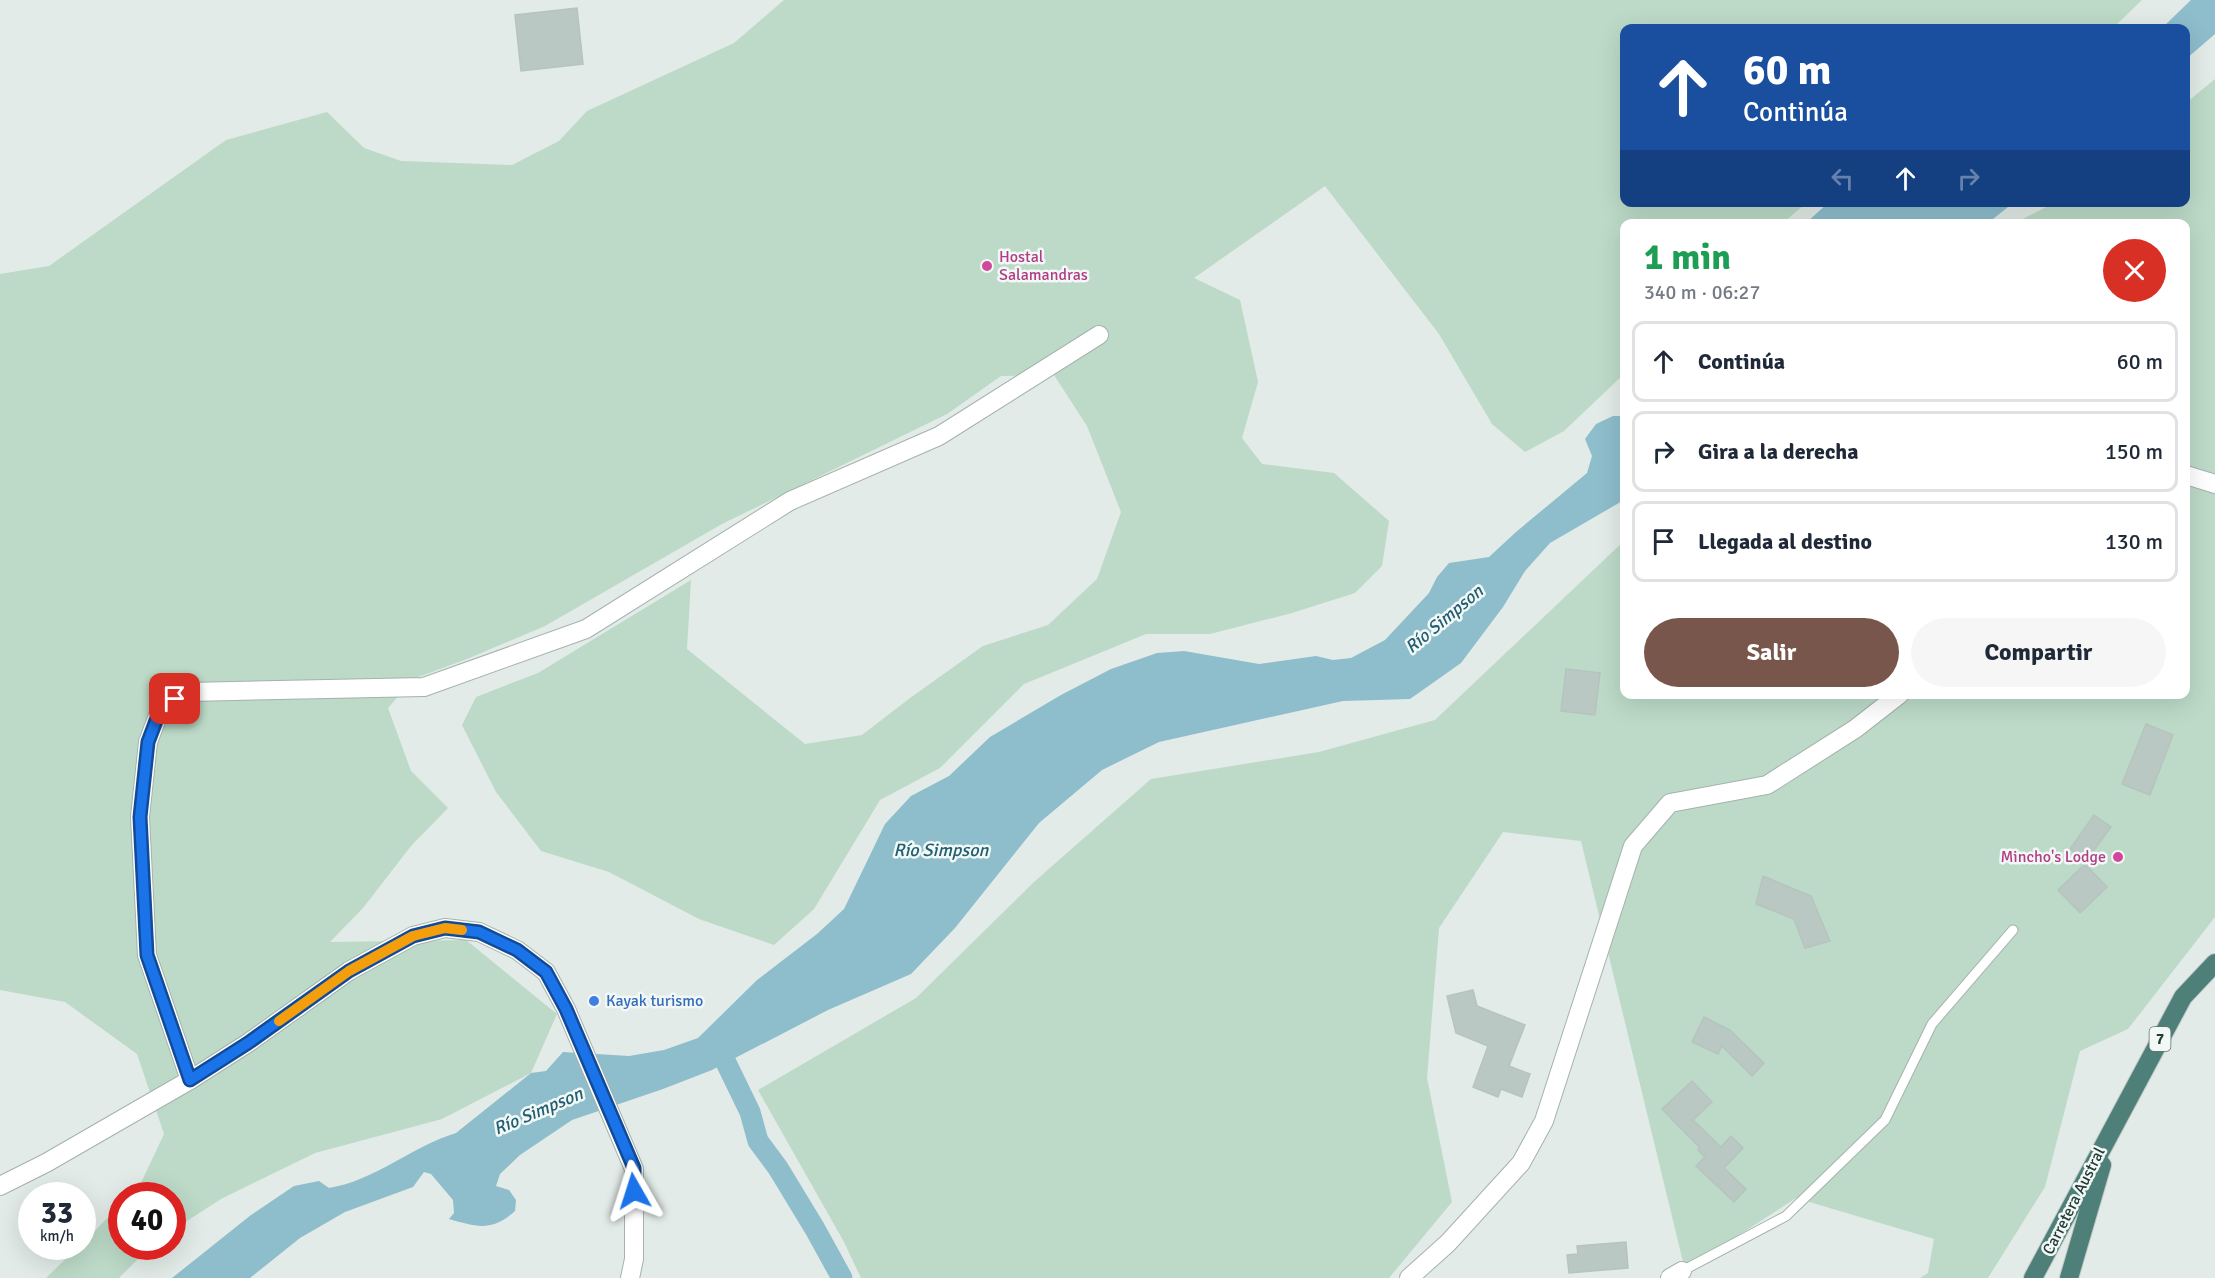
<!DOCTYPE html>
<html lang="es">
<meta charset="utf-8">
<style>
:root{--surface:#fff;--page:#f6f6f7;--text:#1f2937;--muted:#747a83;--line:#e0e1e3;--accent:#79564b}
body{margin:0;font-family:Signika,sans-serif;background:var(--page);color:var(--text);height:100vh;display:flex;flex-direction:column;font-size:22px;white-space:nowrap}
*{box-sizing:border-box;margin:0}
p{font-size:20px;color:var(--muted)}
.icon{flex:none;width:33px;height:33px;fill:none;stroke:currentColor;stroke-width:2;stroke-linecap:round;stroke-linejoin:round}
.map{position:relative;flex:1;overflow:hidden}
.sheet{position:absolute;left:1620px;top:219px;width:570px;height:480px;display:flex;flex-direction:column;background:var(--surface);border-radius:12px;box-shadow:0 6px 24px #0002}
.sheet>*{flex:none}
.guide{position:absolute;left:1620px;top:24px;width:570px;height:183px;border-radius:12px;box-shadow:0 6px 24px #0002;background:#1a4fa0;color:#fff;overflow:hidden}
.speed{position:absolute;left:18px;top:1182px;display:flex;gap:12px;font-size:30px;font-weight:700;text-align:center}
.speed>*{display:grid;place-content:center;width:78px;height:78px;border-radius:50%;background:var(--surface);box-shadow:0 6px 24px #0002;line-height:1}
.speed small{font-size:15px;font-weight:400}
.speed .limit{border:9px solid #d22;background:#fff;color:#111}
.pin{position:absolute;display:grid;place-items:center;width:51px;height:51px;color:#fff;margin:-26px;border-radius:12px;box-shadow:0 3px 9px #0006}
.me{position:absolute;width:66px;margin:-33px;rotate:354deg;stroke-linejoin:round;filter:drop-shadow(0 0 4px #0008)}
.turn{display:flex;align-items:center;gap:21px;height:126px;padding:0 24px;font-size:27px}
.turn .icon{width:78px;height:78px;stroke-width:2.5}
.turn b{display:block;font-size:42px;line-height:51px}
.lanes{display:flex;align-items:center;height:57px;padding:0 24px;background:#0003;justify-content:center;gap:30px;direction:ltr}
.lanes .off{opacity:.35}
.round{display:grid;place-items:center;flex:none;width:63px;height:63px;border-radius:32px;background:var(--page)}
.overview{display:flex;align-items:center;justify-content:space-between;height:102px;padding:0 24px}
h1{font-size:36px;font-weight:800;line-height:45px;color:#1e9e55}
.button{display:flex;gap:12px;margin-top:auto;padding:12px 24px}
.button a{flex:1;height:69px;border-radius:36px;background:var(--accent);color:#fff;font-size:24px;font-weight:800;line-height:69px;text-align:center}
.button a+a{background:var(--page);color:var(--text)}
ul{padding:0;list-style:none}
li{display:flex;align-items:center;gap:18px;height:81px;margin:0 12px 9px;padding:0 12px;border:3px solid var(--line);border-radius:12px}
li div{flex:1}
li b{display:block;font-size:22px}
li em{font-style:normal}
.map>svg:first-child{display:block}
</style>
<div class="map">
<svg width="2215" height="1278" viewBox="0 0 2215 1278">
<rect width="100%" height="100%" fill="#e2ebe7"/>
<g fill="#bcdac7">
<path d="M784,0H2142L2113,28H1624V202L1806,203L1783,223L1624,224V374L1564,431L1525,452L1492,424L1439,334L1325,186L1194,278L1240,300L1258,382L1242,438L1262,464L1334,473L1389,521L1382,566L1355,593L1292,613L1210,634H1146L1024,684L940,768L880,800L814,909L774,945L699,919L609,872L541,851L496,792L462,725L476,697L538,673L691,580L687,649L805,744L862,735L910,698L983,646L1048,625L1097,579L1121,512L1087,426L1054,375L1001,376L947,414L722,524L545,626L467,659L413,679L388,708L411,771L448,808L411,846L363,908L330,942L466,940L557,1014L531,1073L442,1119L315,1153L221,1199L173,1230L172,1196L130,1195L140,1185L164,1134L137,1054L65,1002L0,990V274L49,266L226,140L327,112L364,148L401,161L512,165L559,141L587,111L734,43Z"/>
<path d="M2215,79V917L2128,1029L2080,1051L2045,1187L1988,1278H1920L1928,1273L1934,1239L1796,1198L1685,1270L1581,841L1503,832L1439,928L1427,1078L1452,1202L1389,1278H861L844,1242L758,1090L916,998L1034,882L1151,779L1319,752L1435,720L1624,541V694H2186V224L2015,223L2054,203L2186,202V103Z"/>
<path d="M121,1204L122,1246L150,1247L119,1278H46L78,1247L82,1246L83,1243Z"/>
</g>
<g fill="#8ebdcc">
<path d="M2191,0H2215V34L2186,59V28H2162Z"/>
<path d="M1828,203V202L2013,203L1988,223H1806Z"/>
<path d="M1613,416H1624V500L1550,543L1525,571L1503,607L1461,663L1410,699L1343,701L1159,742L1102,770L1039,823L955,928L911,974L828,1010L712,1070L663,1089L572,1120L520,1155L500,1174L496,1186L509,1190L516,1200L515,1211C492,1232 477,1227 449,1219L454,1213L453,1200L431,1174L424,1172L413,1187L345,1212L300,1238L250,1278H172L251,1215L294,1186L319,1181L329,1188C374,1181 413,1146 456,1133L531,1073L546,1071L563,1052L629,1056L664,1050L698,1038L757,980L817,934L844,909L885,824L911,796L949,776L990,737L1061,695L1111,669L1157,653L1184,651L1259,664L1316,656L1333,660L1351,658L1385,640L1429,593L1437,577L1449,563L1489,557L1516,532L1587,473L1592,456L1585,439L1596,424Z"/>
</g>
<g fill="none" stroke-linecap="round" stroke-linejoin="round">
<path stroke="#8ebdcc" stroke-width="21" d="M716,1042L750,1112L758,1141L778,1168L815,1229L842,1278"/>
</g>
<g fill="#bac8c4" stroke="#b5c4bf" stroke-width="1.5">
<path d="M577,8L583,64L521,71L515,15Z"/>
<path d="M1566,669L1600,673L1595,715L1561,711Z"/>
<path d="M2146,724L2173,735L2150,795L2122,784Z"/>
<path d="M2094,815L2111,827L2086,861L2070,849Z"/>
<path d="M2085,864L2107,887L2080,913L2058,890Z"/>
<path d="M1763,876L1811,896L1830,941L1805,948L1794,919L1756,904Z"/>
<path d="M1473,990L1477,1006L1525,1025L1509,1066L1530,1074L1522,1097L1501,1089L1498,1097L1473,1087L1488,1046L1456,1033L1447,996Z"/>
<path d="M1704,1017L1730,1030L1764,1063L1752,1076L1722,1046L1718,1054L1692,1042Z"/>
<path d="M1692,1081L1712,1102L1693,1120L1721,1147L1731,1136L1743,1148L1724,1168L1746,1189L1734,1202L1696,1166L1705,1157L1698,1150L1700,1148L1662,1109Z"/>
<path d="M1626,1242L1628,1268L1569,1273L1567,1255L1578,1254L1577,1246Z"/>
</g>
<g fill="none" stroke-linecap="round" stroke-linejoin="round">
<g stroke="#a5b2ae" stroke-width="11">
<path id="service" d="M1682,1271L1786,1216L1885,1120L1932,1024L2013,930"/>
</g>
<g stroke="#a5b2ae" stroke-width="20">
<g id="minor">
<path d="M2186,475L2215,484"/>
<path d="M190,1080L147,955L140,817L148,742L162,705L188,692L424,687L586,629L790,501L939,436L1099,335"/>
<path d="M1409,1278L1448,1243L1521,1163L1544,1121L1633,846L1670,803L1767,785L1855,729L1900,694"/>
<path d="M1670,1278L1682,1271"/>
</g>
</g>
<g stroke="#a5b2ae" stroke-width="20">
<path id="tertiary" d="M0,1186L46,1163L190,1080L248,1043L349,971L413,936L445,928L479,932L517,950L546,972L566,1009L634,1169V1259L630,1278"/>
</g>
<g stroke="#c1c8c7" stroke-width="20">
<g id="trunk">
<path d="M2033,1278L2183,997L2215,963"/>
<path d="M2069,1278L2102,1165"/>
</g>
</g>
<use href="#service" stroke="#fff" stroke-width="9"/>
<use href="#minor" stroke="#fff" stroke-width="18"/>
<use href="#tertiary" stroke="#fff" stroke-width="18"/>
<use href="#trunk" stroke="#4e8079" stroke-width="18"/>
</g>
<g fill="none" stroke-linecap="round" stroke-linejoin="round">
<g stroke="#114b97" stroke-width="15">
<path id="route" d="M175,699L162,705L148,742L140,817L147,955L190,1080L248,1043L349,971L413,936L445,928L479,932L517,950L546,972L566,1009L634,1168V1191"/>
</g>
<use href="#route" stroke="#1a73e8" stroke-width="10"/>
<path stroke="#f59e0b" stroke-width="10" d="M279,1021L349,971L413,936L445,928L462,930"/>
</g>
<g fill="#d1479c" stroke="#f2f8f5" stroke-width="2">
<circle cx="987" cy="266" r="6"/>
<circle cx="2118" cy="857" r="6"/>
</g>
<circle fill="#3f7fe0" stroke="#f2f8f5" stroke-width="2" cx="594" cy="1001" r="6"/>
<g text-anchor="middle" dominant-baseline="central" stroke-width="5" stroke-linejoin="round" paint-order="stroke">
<rect fill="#f2f8f5" stroke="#61736f" stroke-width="1.5" x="2149.5" y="1027" width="21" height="24" rx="4.5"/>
<g font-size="15" font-weight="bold" fill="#233a36">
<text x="2160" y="1039">7</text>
</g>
<g font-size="16" fill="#b23c85" stroke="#f2f8f5" text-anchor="start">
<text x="999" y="257">Hostal<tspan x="999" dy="18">Salamandras</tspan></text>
<text x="2106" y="857" text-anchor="end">Mincho's Lodge</text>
</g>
<g font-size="16" fill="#366cbe" stroke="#f2f8f5" text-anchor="start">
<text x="606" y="1001">Kayak turismo</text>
</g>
<g font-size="16" fill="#233a36" stroke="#f2f8f5">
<text transform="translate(2074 1201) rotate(-63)">Carretera Austral</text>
</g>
<g font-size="18" font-style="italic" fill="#225e71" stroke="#f2f8f5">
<text transform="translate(1444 619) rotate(-40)">Río Simpson</text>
<text x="941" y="850">Río Simpson</text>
<text transform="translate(538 1111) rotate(-23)">Río Simpson</text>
</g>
</g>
</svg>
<div class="speed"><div>33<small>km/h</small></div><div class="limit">40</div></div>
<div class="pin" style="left:175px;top:699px;background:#d93025"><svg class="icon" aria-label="arrive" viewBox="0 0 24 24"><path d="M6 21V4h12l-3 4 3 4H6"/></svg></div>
<svg class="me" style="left:634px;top:1191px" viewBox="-20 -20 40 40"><path d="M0-17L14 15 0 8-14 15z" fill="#1a73e8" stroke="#fff" stroke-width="4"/></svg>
<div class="guide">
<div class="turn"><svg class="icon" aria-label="ahead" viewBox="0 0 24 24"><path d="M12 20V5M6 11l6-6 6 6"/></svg><div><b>60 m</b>Continúa</div></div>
<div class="lanes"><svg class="icon off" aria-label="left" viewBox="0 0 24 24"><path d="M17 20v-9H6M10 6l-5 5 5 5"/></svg><svg class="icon" aria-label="ahead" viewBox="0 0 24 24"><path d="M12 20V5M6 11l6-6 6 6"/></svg><svg class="icon off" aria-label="right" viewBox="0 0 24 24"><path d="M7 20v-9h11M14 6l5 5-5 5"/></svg></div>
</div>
<section class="sheet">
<div class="overview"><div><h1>1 min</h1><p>340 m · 06:27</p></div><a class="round" style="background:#d93025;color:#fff"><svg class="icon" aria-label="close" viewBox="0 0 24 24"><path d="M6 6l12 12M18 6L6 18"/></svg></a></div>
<ul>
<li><svg class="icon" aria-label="ahead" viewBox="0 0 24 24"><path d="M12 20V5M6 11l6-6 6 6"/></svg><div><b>Continúa</b></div><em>60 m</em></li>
<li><svg class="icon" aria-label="right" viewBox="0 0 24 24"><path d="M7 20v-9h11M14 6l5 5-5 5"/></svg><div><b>Gira a la derecha</b></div><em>150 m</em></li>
<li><svg class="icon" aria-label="arrive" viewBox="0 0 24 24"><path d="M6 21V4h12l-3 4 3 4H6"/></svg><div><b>Llegada al destino</b></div><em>130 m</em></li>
</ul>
<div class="button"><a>Salir</a><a>Compartir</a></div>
</section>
</div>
